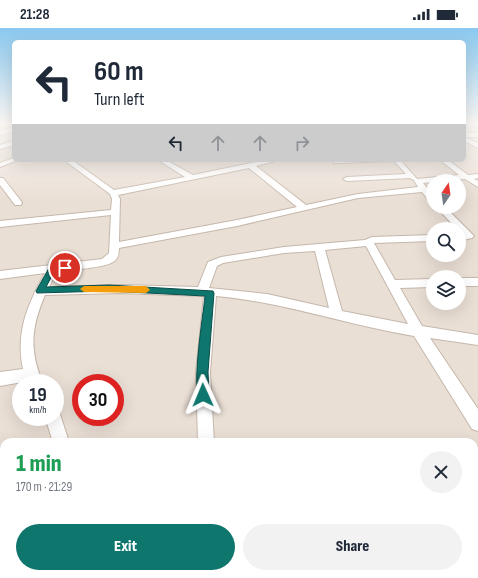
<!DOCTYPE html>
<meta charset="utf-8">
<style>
:root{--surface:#fff;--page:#f2f2f3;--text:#1f2937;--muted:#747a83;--accent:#0f766e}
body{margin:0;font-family:"Sofia Sans Condensed",sans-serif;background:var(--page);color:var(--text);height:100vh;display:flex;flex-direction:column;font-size:15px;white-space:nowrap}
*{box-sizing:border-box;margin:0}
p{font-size:13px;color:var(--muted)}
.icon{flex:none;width:22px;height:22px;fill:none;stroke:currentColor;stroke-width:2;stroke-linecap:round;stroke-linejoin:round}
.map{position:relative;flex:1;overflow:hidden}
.side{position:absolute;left:0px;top:410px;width:478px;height:140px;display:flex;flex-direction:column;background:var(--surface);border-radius:12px 12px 0 0;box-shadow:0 4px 16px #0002}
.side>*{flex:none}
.guide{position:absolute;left:12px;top:12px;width:454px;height:122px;border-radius:6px;box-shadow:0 4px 16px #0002;background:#fff;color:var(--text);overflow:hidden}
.needle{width:26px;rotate:13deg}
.buttons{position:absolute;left:426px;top:146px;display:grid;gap:8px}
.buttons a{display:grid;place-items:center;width:40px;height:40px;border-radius:50%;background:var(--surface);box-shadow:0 4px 16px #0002;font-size:20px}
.speed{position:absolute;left:12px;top:346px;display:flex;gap:8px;font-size:20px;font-weight:700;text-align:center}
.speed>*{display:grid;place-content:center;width:52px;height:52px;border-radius:50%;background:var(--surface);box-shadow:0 4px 16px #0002;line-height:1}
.speed small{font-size:10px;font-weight:400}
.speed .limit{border:6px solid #d22;background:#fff;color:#111}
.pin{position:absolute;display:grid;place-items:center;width:34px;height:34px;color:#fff;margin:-17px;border:2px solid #fff;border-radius:50%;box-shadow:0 1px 4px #0007}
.me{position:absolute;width:44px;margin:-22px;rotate:359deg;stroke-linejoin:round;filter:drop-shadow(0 0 3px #0008)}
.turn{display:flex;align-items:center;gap:14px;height:84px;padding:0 16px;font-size:18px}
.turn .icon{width:52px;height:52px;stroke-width:2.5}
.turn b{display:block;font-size:28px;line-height:34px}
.lanes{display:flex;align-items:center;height:38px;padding:0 16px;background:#0003;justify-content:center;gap:20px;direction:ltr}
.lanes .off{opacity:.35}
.round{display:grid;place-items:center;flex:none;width:42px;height:42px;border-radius:21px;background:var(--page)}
.headline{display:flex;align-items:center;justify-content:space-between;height:68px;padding:0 16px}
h1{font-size:24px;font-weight:800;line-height:30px;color:#1e9e55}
.action{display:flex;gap:8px;margin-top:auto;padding:8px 16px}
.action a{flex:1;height:46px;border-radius:24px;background:var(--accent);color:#fff;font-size:16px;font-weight:800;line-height:46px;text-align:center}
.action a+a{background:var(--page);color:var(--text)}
.status{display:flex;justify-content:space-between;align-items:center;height:28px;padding:0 20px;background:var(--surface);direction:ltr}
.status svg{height:11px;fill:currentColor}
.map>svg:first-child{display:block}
</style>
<div class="status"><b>21:28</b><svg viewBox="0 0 49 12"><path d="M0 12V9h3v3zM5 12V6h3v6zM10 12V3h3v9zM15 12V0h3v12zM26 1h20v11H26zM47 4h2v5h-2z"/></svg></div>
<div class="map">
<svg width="478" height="550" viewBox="0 0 478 550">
<rect width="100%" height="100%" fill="#f5eee7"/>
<path fill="#eadfd5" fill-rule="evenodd" d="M0,96H14V132H464V96H478V550H0ZM433,153H459V179H433ZM433,201H459V227H433ZM433,249H459V275H433ZM21,355H55V389H21ZM81,355H115V389H81ZM4,414H474V546H4Z"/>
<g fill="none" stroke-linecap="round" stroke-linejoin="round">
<g stroke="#c5b7ab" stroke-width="2">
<g id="street">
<path d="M14,99V103L0,107V103Z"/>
<rect x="464" y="105" width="14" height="4"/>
<path d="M464,109L478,115V120L464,113Z"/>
<path d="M14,113V117L0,121V117Z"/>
<path d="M14,130V132H18L0,139V135Z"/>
<path d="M64,132H72L114,162L185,149L158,132H166L193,147L266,132H279L256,138L306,177L358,166L418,159L414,152L410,150L347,153L343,151L347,149L406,146L394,133L335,135L333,134L332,132H400L417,151L459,147L440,132H448L468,147L478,146V150L474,151L478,153V159L465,151L423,155L433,167V175L430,174L422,164L358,170L237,198L119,220C119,226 118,231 113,234C105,240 68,242 57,243L49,259L120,257L198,259L208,234L221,229L284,219L365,212L372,209L433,207V213L374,215L395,252L433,251V259L400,260L422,298L478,307V317L430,310L478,381V403L472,401L414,308C347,297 283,274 216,268L210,344L214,414H198L196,344L204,268L120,265L45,267C31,299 29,323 43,355H29L28,353L0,358V344L23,341C15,305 28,275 45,245L0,251V243L102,231L109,225L111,187L0,199V193L111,182L112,171L110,166ZM249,140L297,179L237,192L119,214L120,171L118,167ZM366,218L408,296L342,283L325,222ZM315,223L329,280L267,266L209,260L217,238L223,235L284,225Z"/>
<path d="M0,150H3L21,173L22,175L21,177H15L0,157Z"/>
<path d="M436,179H445L474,208L472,210L459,213V207L462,206L459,201H457Z"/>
<rect x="459" y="250" width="19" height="8"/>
<path d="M55,382L59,383L69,414H53L45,389H55Z"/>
<rect x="0" y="474" width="4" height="20"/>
<path d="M478,475V495L474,496V476Z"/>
<path d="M474,536L478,538V550H462L461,546H474Z"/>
<path d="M75,546H97L98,550H76Z"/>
</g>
</g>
<use href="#street" fill="#fff" fill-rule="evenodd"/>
</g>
<linearGradient id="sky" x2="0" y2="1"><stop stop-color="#8ac8ef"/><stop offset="0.55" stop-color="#faf7f4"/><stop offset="1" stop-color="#faf7f4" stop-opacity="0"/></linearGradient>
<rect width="478" height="173" fill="url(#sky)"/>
<path fill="#0f766e" stroke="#0a4d48" d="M65,237L69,240L67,242L54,244L46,259L109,257L213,263L214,265L208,344L209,367L207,370L203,372L199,370C192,355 203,288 205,268L109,263L37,265L36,263L49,240Z"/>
<path fill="#f59e0b" d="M84,258H146L150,262L146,265L84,264L80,261Z"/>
</svg>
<div class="buttons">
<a><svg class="needle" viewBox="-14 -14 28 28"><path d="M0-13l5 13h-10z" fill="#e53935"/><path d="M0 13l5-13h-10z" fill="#747a83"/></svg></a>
<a><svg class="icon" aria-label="search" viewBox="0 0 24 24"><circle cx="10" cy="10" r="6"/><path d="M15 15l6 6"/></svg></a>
<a><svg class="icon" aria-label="layers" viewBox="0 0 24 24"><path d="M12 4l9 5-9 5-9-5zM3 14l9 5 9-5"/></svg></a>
</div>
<div class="speed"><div>19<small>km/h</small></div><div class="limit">30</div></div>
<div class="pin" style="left:65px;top:240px;background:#d93025"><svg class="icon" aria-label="arrive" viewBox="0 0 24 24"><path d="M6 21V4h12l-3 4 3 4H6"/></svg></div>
<svg class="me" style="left:203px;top:367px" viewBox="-20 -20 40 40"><path d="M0-17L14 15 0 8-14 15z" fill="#0f766e" stroke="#fff" stroke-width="4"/></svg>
<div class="guide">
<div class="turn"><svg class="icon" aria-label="left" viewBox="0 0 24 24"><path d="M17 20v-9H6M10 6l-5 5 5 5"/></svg><div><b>60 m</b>Turn left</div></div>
<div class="lanes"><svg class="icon" aria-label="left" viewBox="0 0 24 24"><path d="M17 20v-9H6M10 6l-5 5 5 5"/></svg><svg class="icon off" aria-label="ahead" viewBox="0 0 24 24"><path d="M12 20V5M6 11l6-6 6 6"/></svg><svg class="icon off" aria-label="ahead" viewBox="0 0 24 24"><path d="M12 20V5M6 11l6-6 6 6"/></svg><svg class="icon off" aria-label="right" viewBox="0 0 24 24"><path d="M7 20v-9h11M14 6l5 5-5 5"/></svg></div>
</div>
<section class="side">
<div class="headline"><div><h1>1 min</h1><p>170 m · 21:29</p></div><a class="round"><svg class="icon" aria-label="close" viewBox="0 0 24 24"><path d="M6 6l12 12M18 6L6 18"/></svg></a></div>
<div class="action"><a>Exit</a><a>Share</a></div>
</section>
</div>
